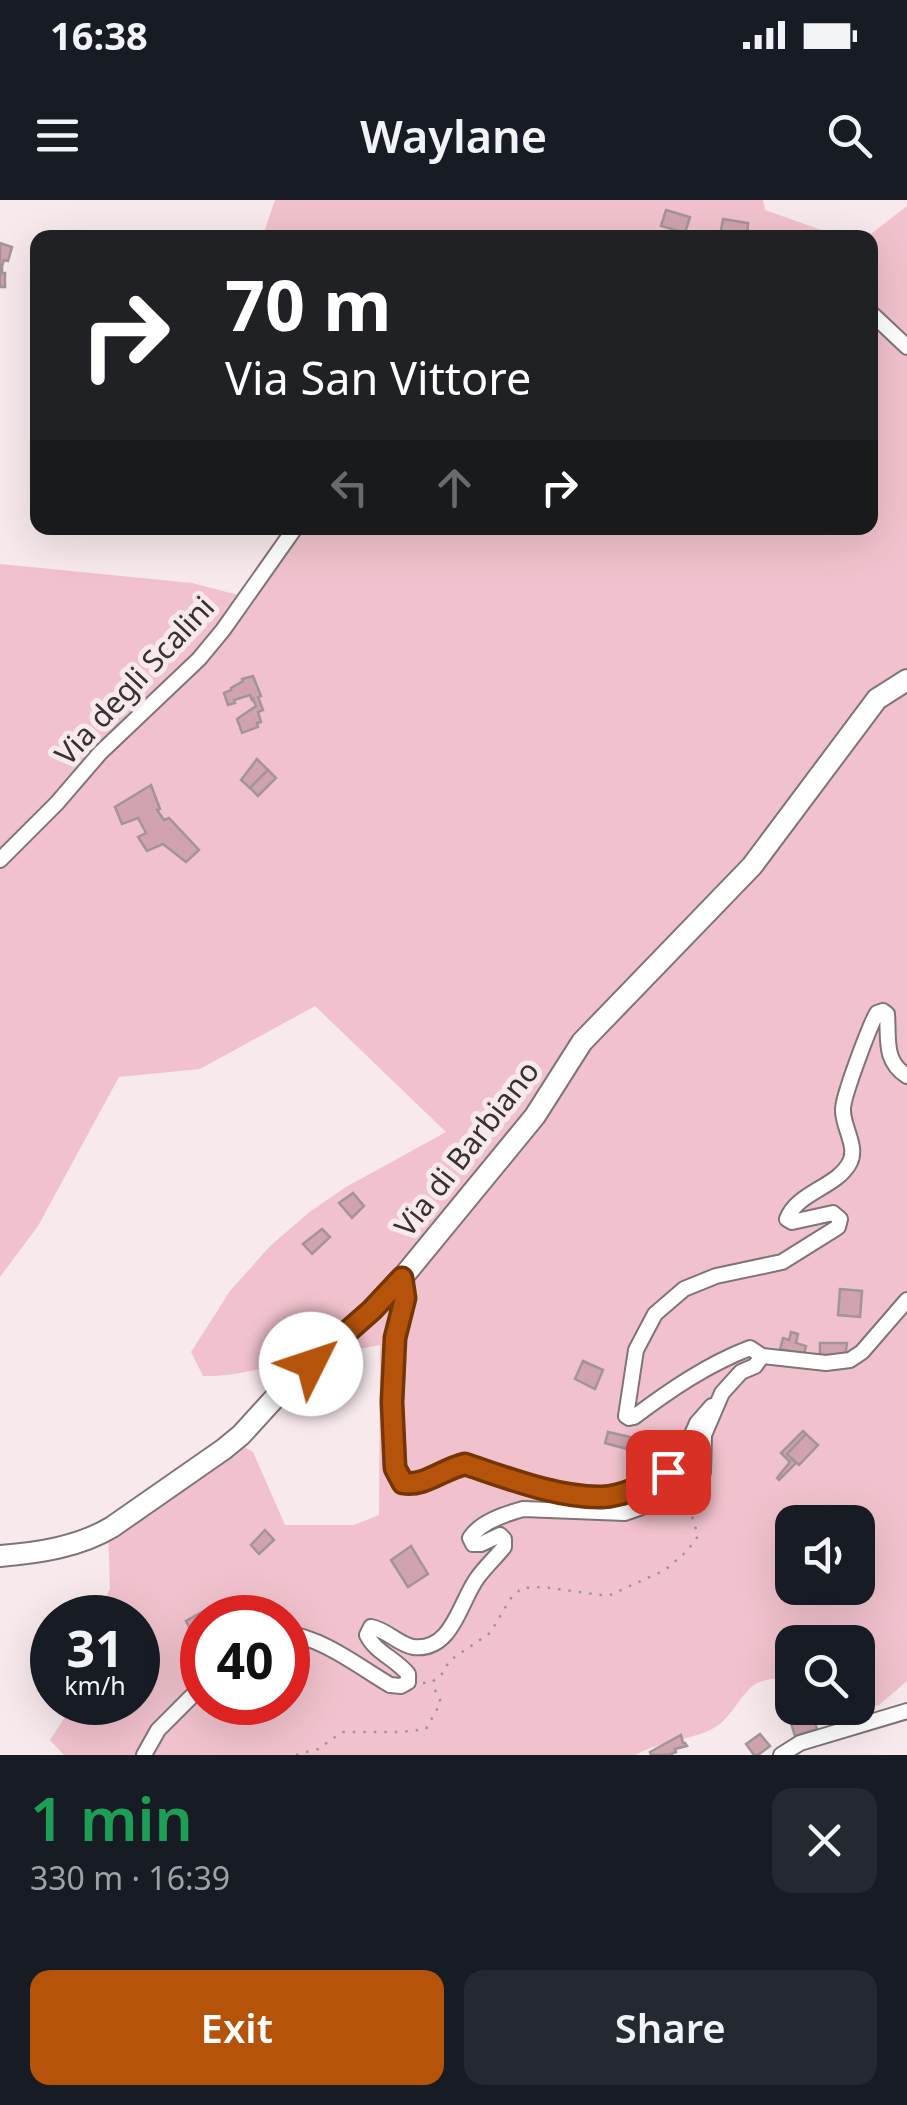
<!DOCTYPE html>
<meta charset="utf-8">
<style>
:root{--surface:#171b24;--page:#242831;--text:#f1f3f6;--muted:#9ea1a6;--accent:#b45309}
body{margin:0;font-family:"Noto Sans",sans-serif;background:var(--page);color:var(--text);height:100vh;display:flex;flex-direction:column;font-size:38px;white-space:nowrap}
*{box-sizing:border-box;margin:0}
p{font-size:32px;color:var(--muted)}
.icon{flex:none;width:55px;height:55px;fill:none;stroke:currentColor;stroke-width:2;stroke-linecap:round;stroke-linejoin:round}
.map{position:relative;height:1555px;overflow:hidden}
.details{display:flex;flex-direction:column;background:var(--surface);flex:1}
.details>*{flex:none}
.top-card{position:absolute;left:30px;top:30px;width:848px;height:305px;border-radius:20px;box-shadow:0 10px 40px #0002;background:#202124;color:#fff;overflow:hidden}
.fabs{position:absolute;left:775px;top:1305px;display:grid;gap:20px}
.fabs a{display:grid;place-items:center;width:100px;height:100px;border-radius:20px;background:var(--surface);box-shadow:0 10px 40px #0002;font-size:50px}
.speed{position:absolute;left:30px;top:1395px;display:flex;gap:20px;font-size:50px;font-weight:700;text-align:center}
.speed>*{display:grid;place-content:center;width:130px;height:130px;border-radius:50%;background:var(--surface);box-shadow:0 10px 40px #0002;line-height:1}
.speed small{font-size:25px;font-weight:400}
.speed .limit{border:15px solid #d22;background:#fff;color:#111}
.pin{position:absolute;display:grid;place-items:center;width:85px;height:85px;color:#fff;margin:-42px;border-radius:20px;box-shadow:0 5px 15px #0006}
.me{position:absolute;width:110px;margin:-55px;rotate:49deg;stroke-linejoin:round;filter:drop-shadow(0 0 8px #0008)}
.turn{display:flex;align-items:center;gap:35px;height:210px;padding:0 30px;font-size:45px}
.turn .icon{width:130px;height:130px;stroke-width:2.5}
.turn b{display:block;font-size:70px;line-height:85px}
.lanes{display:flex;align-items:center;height:95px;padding:0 30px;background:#0003;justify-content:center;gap:50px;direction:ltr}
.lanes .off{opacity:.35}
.round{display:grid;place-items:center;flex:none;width:105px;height:105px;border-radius:20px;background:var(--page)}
.head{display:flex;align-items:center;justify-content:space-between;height:170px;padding:0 30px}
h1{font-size:60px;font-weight:600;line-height:75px;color:#1e9e55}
.action{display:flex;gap:20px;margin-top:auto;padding:20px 30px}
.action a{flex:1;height:115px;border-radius:20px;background:var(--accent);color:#fff;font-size:40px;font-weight:600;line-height:115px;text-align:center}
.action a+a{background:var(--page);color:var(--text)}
.status{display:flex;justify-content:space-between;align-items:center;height:70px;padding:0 50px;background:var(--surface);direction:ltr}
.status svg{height:28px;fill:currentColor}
header{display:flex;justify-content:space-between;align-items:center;height:130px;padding:0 30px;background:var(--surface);font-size:45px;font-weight:600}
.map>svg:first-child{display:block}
</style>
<div class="status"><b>16:38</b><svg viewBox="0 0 49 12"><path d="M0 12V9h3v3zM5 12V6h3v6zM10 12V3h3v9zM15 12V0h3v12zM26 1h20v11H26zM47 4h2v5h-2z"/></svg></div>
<header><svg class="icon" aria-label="menu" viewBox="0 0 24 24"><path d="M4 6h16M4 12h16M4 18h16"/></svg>Waylane<svg class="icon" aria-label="search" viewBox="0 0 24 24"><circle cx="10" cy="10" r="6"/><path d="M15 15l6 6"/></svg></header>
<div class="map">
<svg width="907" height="1555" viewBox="0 0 907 1555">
<rect width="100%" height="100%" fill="#f7e9ec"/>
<g fill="#f1c2cd" fill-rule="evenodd">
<path d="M275,0H763L765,10L841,37L262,38Z"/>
<path d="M907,6V1481L879,1505L852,1511L848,1508H858V1442H792V1478C781,1478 764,1478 754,1485C742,1493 732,1516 717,1526C693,1541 661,1540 636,1555H64L50,1540L74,1503L138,1502V1418L95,1417L110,1389L108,1327L233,1240L253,1252L285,1325H354L379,1315L380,1145C357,1150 334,1152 311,1156C272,1164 244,1177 203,1176L191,1152L230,1091L270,1046L311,1011L346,987L446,932L315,806L200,869L119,877L38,1026L0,1077V364L192,383L246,397L294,328H870V38L860,37H867ZM792,1322H858V1388H792ZM202,1418H288V1502H202Z"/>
</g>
<g fill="#d0a3ae" stroke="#a19597" stroke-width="2.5">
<path d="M666,10L690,17L685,33L661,26Z"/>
<path d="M723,19L748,23L747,38L720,36Z"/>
<path d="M0,43L12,47L8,61L4,60L2,66V73H5V87H0Z"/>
<path d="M253,476L261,496L258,497L263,510L258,512L261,522L257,523L258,527L242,533L237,519L256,506L253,499L252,500L250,495L234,500L235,503L228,505L224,493L231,490V488L243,481L242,479Z"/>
<path d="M257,559L268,570L250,588L241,580Z"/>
<path d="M268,570L276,578L258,596L250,588Z"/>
<path d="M151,585L160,609L157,610L164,620L169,618L199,650L186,662L163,644L147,651L138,637L146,633L138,618L122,624L115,607Z"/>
<path d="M353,993L364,1006L352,1018L339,1003Z"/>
<path d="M322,1029L330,1037L312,1054L303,1044Z"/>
<path d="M840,1089L862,1091L860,1117L838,1115Z"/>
<path d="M791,1132L798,1134L796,1143L806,1146L804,1154L780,1149L783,1138L789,1140Z"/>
<path d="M820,1143H847L845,1157H820Z"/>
<path d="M583,1161L603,1170L595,1189L575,1179Z"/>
<path d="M803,1231L806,1234L787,1254L796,1263L779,1280L777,1278L790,1262L781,1253Z"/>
<path d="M608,1232L630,1237L627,1249L605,1243Z"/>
<path d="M806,1234L818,1245L799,1265L787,1254Z"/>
<path d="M265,1330L274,1340L259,1354L251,1345Z"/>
<path d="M411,1346L428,1374L408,1387L391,1360Z"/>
<path d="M209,1408L214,1418H202L201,1450L186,1421Z"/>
<path d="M810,1510L817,1529L795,1536L789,1517Z"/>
<path d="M760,1534L770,1546L758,1555H754L746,1544Z"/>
<path d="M681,1535L683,1543H685L687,1546L675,1549L676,1552L669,1555H651L650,1552Z"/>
</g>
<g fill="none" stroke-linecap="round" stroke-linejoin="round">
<g stroke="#7f7476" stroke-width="18">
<g id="street">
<path d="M870,112L907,147"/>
<path d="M0,660L57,603L100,553L199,459L223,430L295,328"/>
<path d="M907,876C883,861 889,838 887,814L883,811L877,813C870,825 843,896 843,909C842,926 858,946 850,962C838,987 797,992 787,1019L792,1022L833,1013L840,1019L838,1027L782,1062L716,1076L684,1089L655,1114L636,1150L626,1216L629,1218L634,1217C670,1190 708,1164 750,1148L762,1156L826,1163L850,1160L862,1152L907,1100"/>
<path d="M402,1078L405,1098L395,1138L391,1202L395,1268L403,1283L416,1285L448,1268L465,1264L568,1294L605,1297L637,1289L668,1272L684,1252L697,1223L712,1206"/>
<path d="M288,1434C321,1437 361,1468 390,1485L401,1486L408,1482V1474C396,1459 375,1452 367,1435L371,1427C387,1430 398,1444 413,1447C453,1452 460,1400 478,1377C486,1366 496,1357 504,1347V1339L500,1335L481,1344H473L470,1338C480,1322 505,1314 523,1309L625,1313L691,1290L700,1281L703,1272L704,1235L722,1193L741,1172L755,1166L762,1156"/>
<path d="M144,1555L158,1530L202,1486"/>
<path d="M781,1555L800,1543L907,1511"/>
</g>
</g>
<g stroke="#7f7476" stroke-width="24">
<path id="secondary" d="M0,1356C38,1353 79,1347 112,1327L224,1249L241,1235L294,1177L372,1110L402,1078L535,916L582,842L752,666L877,499L907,480"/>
</g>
<g stroke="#9e9496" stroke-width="2.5" stroke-dasharray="2.5 8" stroke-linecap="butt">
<path d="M423,1483H431L443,1473L449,1461L490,1433L511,1398L522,1388L543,1387L608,1396L665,1370L687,1351L698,1336L689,1306"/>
<path d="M296,1555L318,1549L342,1532H400L426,1529L441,1502L432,1484"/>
</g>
<use href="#street" stroke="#fff" stroke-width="14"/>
<use href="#secondary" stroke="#fff" stroke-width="20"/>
</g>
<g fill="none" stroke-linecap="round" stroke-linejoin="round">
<g stroke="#753606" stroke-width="25">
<path id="route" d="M311,1164L372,1110L402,1078L405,1098L395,1138L392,1202L395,1268L403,1283C424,1287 443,1269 465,1264C507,1278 558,1298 602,1297C626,1296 647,1283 668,1272"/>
</g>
<use href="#route" stroke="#b45309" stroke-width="18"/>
</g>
<g text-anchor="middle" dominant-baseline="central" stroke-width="10" stroke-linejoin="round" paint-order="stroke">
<g font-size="30" fill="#363132" stroke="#f7e9ec">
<text transform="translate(134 480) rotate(-47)">Via degli Scalini</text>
<text transform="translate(466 948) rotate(-52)">Via di Barbiano</text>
</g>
</g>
</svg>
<div class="fabs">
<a><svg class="icon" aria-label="sound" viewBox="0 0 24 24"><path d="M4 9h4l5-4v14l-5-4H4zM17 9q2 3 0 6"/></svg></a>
<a><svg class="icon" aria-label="search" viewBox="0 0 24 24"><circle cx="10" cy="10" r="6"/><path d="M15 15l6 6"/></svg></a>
</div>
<div class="speed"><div>31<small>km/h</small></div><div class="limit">40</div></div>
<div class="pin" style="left:668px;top:1272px;background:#d93025"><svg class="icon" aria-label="arrive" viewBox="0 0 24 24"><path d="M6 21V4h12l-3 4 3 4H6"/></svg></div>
<svg class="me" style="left:311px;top:1164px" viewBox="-20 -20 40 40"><circle r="19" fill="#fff"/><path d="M0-13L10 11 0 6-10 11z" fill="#b45309"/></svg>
<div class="top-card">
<div class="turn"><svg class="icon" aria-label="right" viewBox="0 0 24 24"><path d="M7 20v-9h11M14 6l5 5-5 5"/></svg><div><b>70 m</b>Via San Vittore</div></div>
<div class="lanes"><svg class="icon off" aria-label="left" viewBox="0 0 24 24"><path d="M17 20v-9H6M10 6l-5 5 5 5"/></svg><svg class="icon off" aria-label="ahead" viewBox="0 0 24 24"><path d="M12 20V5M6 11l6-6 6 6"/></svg><svg class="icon" aria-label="right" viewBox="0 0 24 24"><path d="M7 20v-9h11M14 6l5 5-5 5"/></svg></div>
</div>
</div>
<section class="details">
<div class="head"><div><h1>1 min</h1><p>330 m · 16:39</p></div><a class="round"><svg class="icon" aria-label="close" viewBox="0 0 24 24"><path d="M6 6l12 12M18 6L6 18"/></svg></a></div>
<div class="action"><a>Exit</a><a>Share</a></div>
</section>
